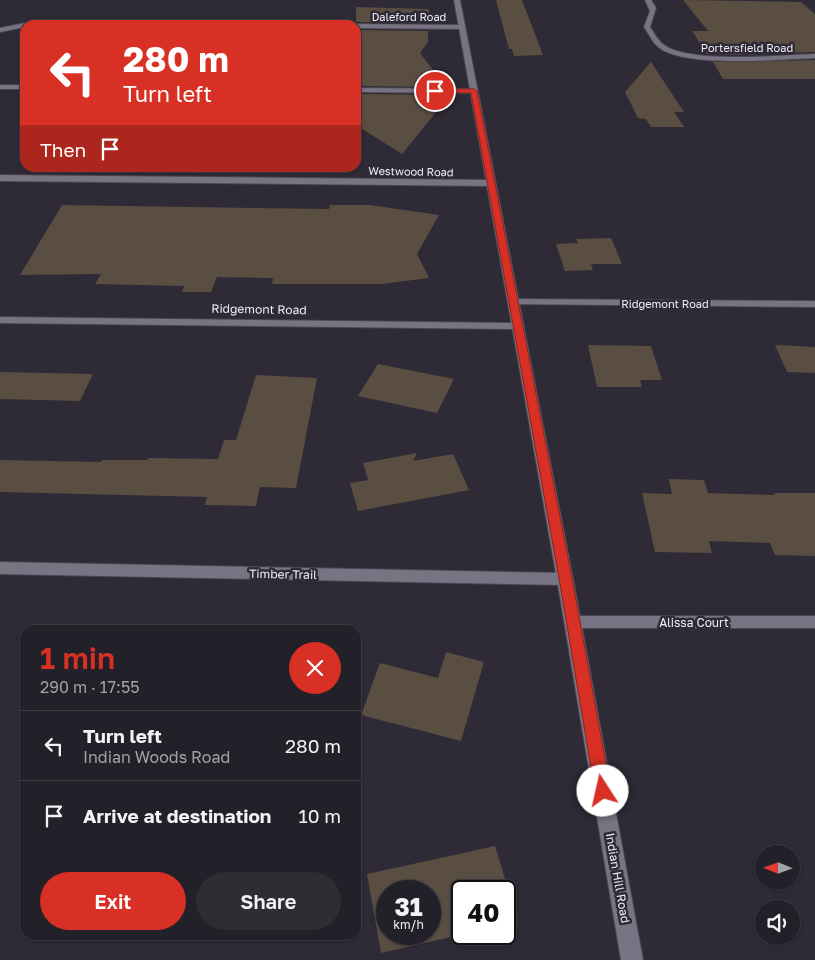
<!DOCTYPE html>
<meta charset="utf-8">
<style>
:root{--surface:#222028;--page:#2e2d34;--text:#f1f3f6;--muted:#a2a3a8;--line:#3f3e45;--accent:#d93025}
body{margin:0;font-family:"Golos Text",sans-serif;background:var(--page);color:var(--text);height:100vh;display:flex;flex-direction:column;font-size:19px;white-space:nowrap}
*{box-sizing:border-box;margin:0}
p{font-size:16px;color:var(--muted)}
.icon{flex:none;width:28px;height:28px;fill:none;stroke:currentColor;stroke-width:2;stroke-linecap:round;stroke-linejoin:round}
.map{position:relative;flex:1;overflow:hidden}
.details{position:absolute;left:20px;top:625px;width:341px;height:315px;display:flex;flex-direction:column;background:var(--surface);border-radius:15px;box-shadow:0 1px 4px #0004,0 0 0 1px var(--line)}
.details>*{flex:none}
.top-card{position:absolute;left:20px;top:20px;width:341px;height:152px;border-radius:15px;box-shadow:0 1px 4px #0004,0 0 0 1px var(--line);background:#d93025;color:#fff;overflow:hidden}
.needle{width:32px;rotate:271deg}
.fabs{position:absolute;left:755px;top:845px;display:grid;gap:10px}
.fabs a{display:grid;place-items:center;width:45px;height:45px;border-radius:50%;background:var(--surface);box-shadow:0 1px 4px #0004,0 0 0 1px var(--line);font-size:25px}
.speed{position:absolute;left:376px;top:880px;display:flex;gap:10px;font-size:25px;font-weight:700;text-align:center}
.speed>*{display:grid;place-content:center;width:65px;height:65px;border-radius:50%;background:var(--surface);box-shadow:0 1px 4px #0004,0 0 0 1px var(--line);line-height:1}
.speed small{font-size:12px;font-weight:400}
.speed .limit{border:2px solid #111;border-radius:8px;background:#fff;color:#111}
.pin{position:absolute;display:grid;place-items:center;width:42px;height:42px;color:#fff;margin:-21px;border:2px solid #fff;border-radius:50%;box-shadow:0 1px 5px #0007}
.me{position:absolute;width:55px;margin:-28px;rotate:350deg;stroke-linejoin:round;filter:drop-shadow(0 0 4px #0008)}
.turn{display:flex;align-items:center;gap:18px;height:105px;padding:0 20px;font-size:22px}
.turn .icon{width:65px;height:65px;stroke-width:2.5}
.turn b{display:block;font-size:35px;line-height:42px}
.then{display:flex;align-items:center;height:48px;padding:0 20px;background:#0003;gap:10px;font-size:19px}
.round{display:grid;place-items:center;flex:none;width:52px;height:52px;border-radius:26px;background:var(--page)}
.headline{display:flex;align-items:center;justify-content:space-between;height:85px;padding:0 20px}
h1{font-size:30px;font-weight:600;line-height:38px;color:var(--accent)}
.action{display:flex;gap:10px;margin-top:auto;padding:10px 20px}
.action a{flex:1;height:58px;border-radius:30px;background:var(--accent);color:#fff;font-size:20px;font-weight:600;line-height:58px;text-align:center}
.action a+a{background:var(--page);color:var(--text)}
ul{padding:0;list-style:none}
li{display:flex;align-items:center;gap:15px;height:70px;padding:0 20px;border-top:1px solid var(--line)}
li div{flex:1}
li b{display:block;font-size:19px}
li em{font-style:normal}
.map>svg:first-child{display:block}
</style>
<div class="map">
<svg width="815" height="960" viewBox="0 0 815 960">
<rect width="100%" height="100%" fill="#2e2a36"/>
<g fill="#5a4e43" fill-rule="evenodd">
<path d="M496,0H522L543,55L514,56L512,49H509Z"/>
<path d="M683,0L801,2L815,14V52L737,55L707,54L692,31H708Z"/>
<path d="M356,7L429,9L428,23L356,22Z"/>
<path d="M356,30L428,31V42L420,53L446,87L356,86Z"/>
<path d="M815,60V79H723L713,62Z"/>
<path d="M651,62L684,112H674L684,127H651L646,119L638,118L625,92Z"/>
<path d="M356,94L450,95L402,154L356,125Z"/>
<path d="M62,205L329,209L330,205H370L439,215L417,254L429,278L381,284H272L273,278L217,277L211,292H182L184,286L95,284L101,274L20,275Z"/>
<path d="M611,238L622,264H591L593,270L565,271L556,244L578,243L576,239Z"/>
<path d="M588,345L651,346L662,380H640L642,387H597Z"/>
<path d="M775,345L815,347V373L787,372Z"/>
<path d="M378,364L454,379L437,413L358,396Z"/>
<path d="M0,372L93,374L80,401L0,399Z"/>
<path d="M256,375L317,378L296,488L260,487L256,506L205,505L207,497L0,492V460L101,462L102,460H147L148,458L218,459L224,440H236Z"/>
<path d="M417,453L413,461L453,454L469,490L358,511L350,483L368,480L363,463Z"/>
<path d="M669,479L704,480L708,493L775,495L774,493H815V556L775,555L770,543L709,541L712,553L655,552L642,493L672,494Z"/>
<path d="M446,652L484,662L461,741L361,715L380,663L438,678Z"/>
<path d="M495,846L518,921L505,924V891H462V934H464L381,953L367,874ZM388,891H430V934H388Z"/>
</g>
<g fill="none" stroke-linecap="round" stroke-linejoin="round">
<g stroke="#4b4752" stroke-width="2">
<g id="minor">
<path d="M645,0H651L656,8L650,27C654,33 658,41 664,45C691,64 781,55 815,54V58C778,59 691,68 661,49C653,44 649,34 644,27L650,11Z"/>
<path d="M25,23H175L178,25H25V27L0,32V28Z"/>
<path d="M356,24L462,25L465,27L462,29L356,28V25H354Z"/>
<rect x="0" y="85" width="25" height="4"/>
<path d="M356,88L474,89L478,91L474,93L356,92Z"/>
<path d="M0,175L491,180L495,183L491,186L0,181Z"/>
<path d="M514,299L815,301V307L510,304L509,302Z"/>
<path d="M0,317L518,323L524,326L518,329L0,323Z"/>
<path d="M0,562L565,573L570,575L573,579L570,583L565,585L0,574Z"/>
<path d="M573,616H815V628H573L567,627L565,622L567,617Z"/>
</g>
</g>
<g stroke="#4b4752" stroke-width="2">
<path id="tertiary" d="M454,0H460L573,579L643,960H621L557,579Z"/>
</g>
<use href="#minor" fill="#797483" fill-rule="evenodd"/>
<use href="#tertiary" fill="#797483" fill-rule="evenodd"/>
</g>
<path fill="#d93025" stroke="#8d1f18" d="M433,89H474L477,91L572,578L611,791L608,796L603,799L597,796L595,791L559,578L471,93L435,92Z"/>
<g text-anchor="middle" dominant-baseline="central" stroke-width="5" stroke-linejoin="round" paint-order="stroke">
<g font-size="11" fill="#f1eef6" stroke="#2e2a36">
<text x="409" y="16">Daleford Road</text>
<text x="747" y="47">Portersfield Road</text>
<text transform="translate(411 171) rotate(1)">Westwood Road</text>
<text x="665" y="303">Ridgemont Road</text>
</g>
<g font-size="12" fill="#f1eef6" stroke="#2e2a36">
<text transform="translate(259 309) rotate(1)">Ridgemont Road</text>
<text transform="translate(283 574) rotate(1)">Timber Trail</text>
<text x="694" y="622">Alissa Court</text>
<text transform="translate(618 878) rotate(80)">Indian Hill Road</text>
</g>
</g>
</svg>
<div class="fabs">
<a><svg class="needle" viewBox="-14 -14 28 28"><path d="M0-13l5 13h-10z" fill="#e53935"/><path d="M0 13l5-13h-10z" fill="#a2a3a8"/></svg></a>
<a><svg class="icon" aria-label="sound" viewBox="0 0 24 24"><path d="M4 9h4l5-4v14l-5-4H4zM17 9q2 3 0 6"/></svg></a>
</div>
<div class="speed"><div>31<small>km/h</small></div><div class="limit">40</div></div>
<div class="pin" style="left:435px;top:91px;background:#d93025"><svg class="icon" aria-label="arrive" viewBox="0 0 24 24"><path d="M6 21V4h12l-3 4 3 4H6"/></svg></div>
<svg class="me" style="left:603px;top:791px" viewBox="-20 -20 40 40"><circle r="19" fill="#fff"/><path d="M0-13L10 11 0 6-10 11z" fill="#d93025"/></svg>
<div class="top-card">
<div class="turn"><svg class="icon" aria-label="left" viewBox="0 0 24 24"><path d="M17 20v-9H6M10 6l-5 5 5 5"/></svg><div><b>280 m</b>Turn left</div></div>
<div class="then">Then<svg class="icon" aria-label="arrive" viewBox="0 0 24 24"><path d="M6 21V4h12l-3 4 3 4H6"/></svg></div>
</div>
<section class="details">
<div class="headline"><div><h1>1 min</h1><p>290 m · 17:55</p></div><a class="round" style="background:#d93025;color:#fff"><svg class="icon" aria-label="close" viewBox="0 0 24 24"><path d="M6 6l12 12M18 6L6 18"/></svg></a></div>
<ul>
<li><svg class="icon" aria-label="left" viewBox="0 0 24 24"><path d="M17 20v-9H6M10 6l-5 5 5 5"/></svg><div><b>Turn left</b><p>Indian Woods Road</p></div><em>280 m</em></li>
<li><svg class="icon" aria-label="arrive" viewBox="0 0 24 24"><path d="M6 21V4h12l-3 4 3 4H6"/></svg><div><b>Arrive at destination</b></div><em>10 m</em></li>
</ul>
<div class="action"><a>Exit</a><a>Share</a></div>
</section>
</div>
